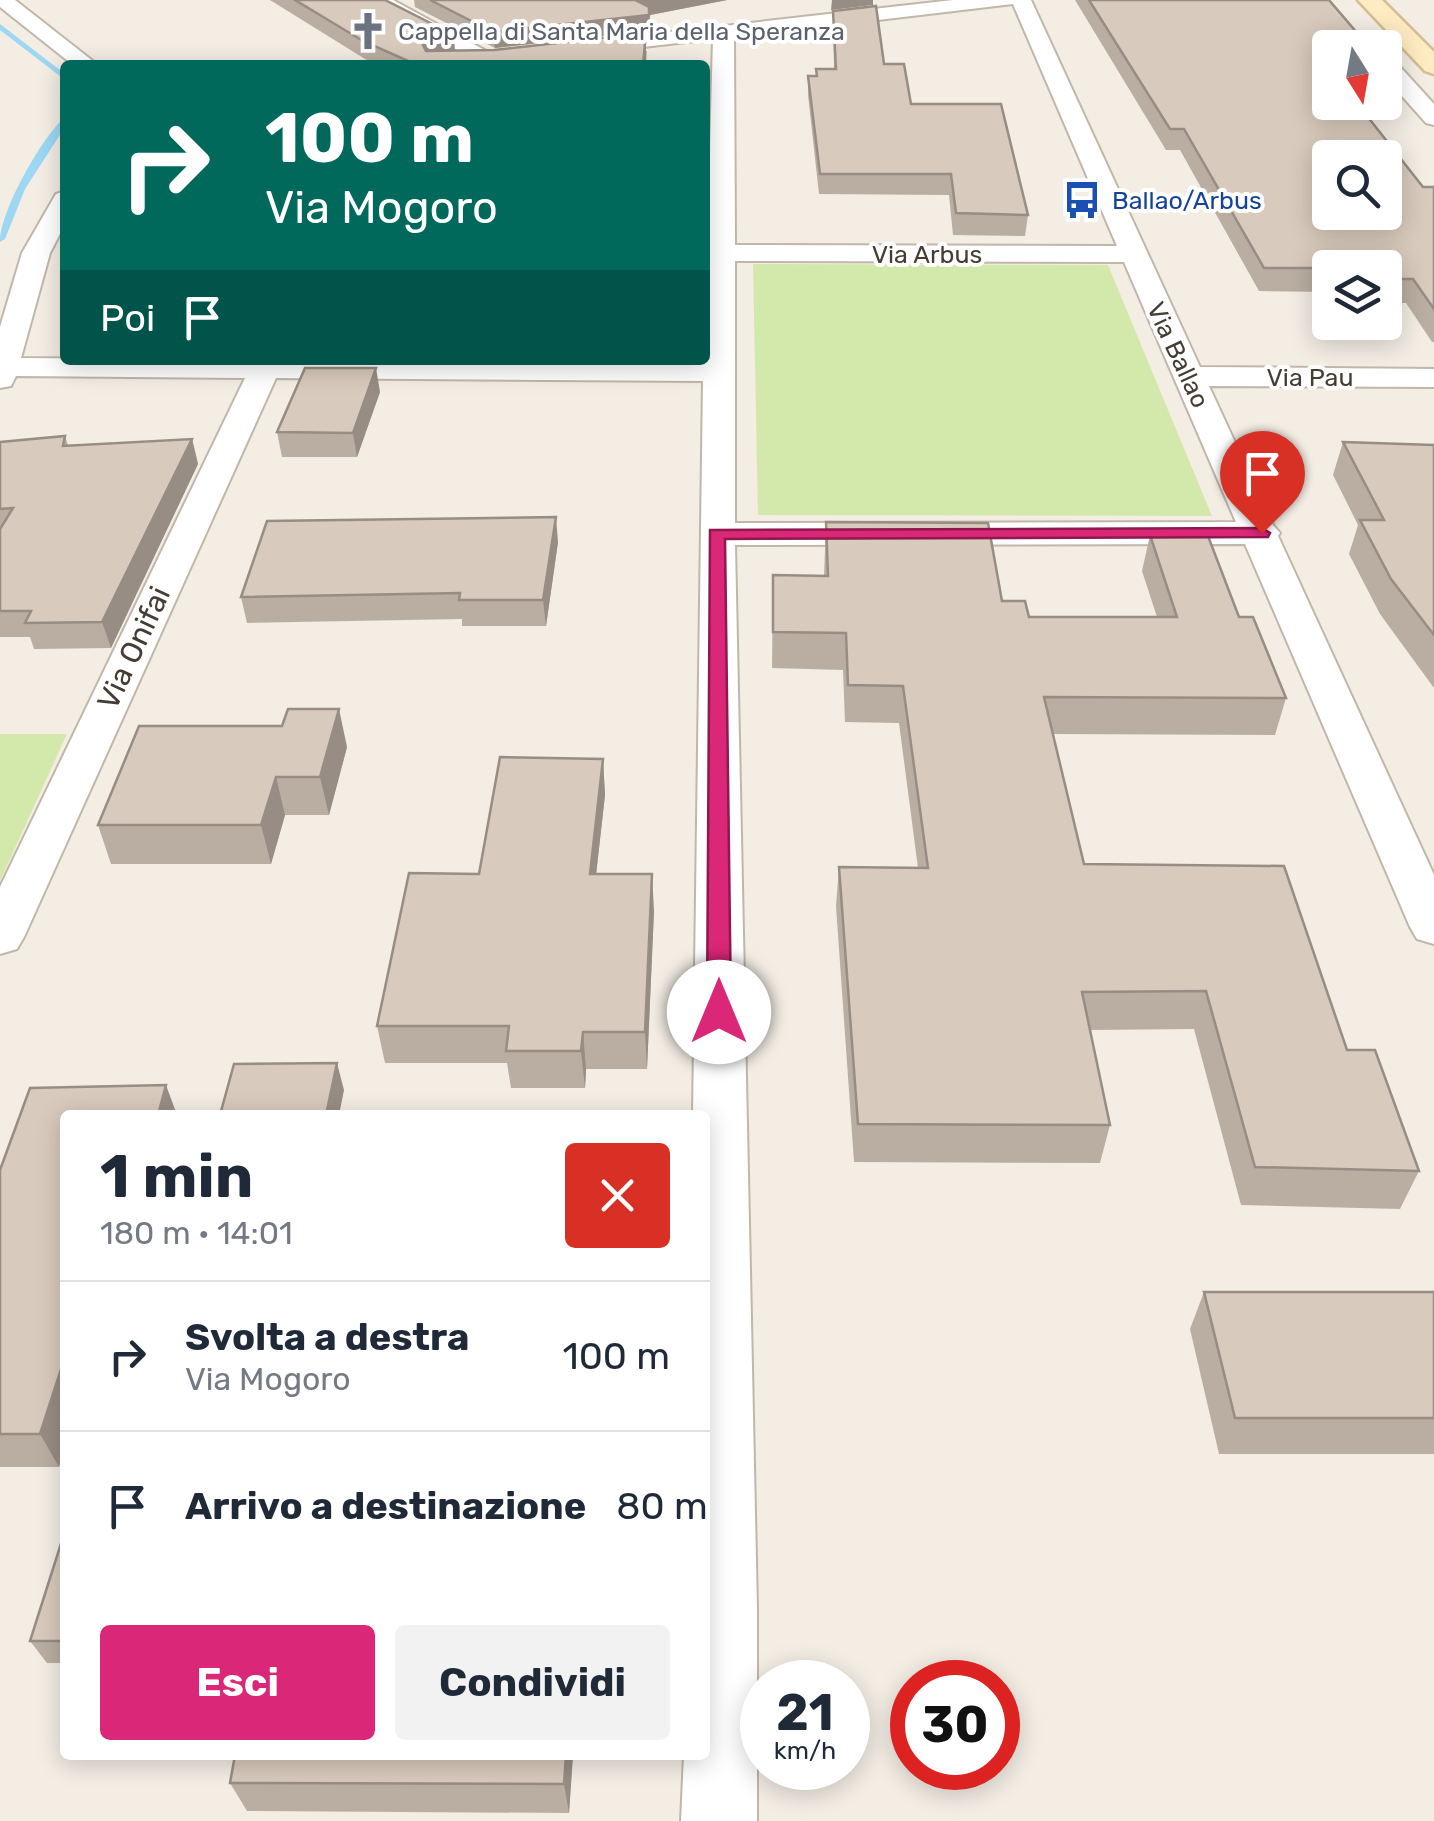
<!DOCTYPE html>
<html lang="it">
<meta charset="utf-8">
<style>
:root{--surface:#fff;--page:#f2f2f3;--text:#1f2937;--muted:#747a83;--line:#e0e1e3;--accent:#db2777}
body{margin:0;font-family:Rubik,sans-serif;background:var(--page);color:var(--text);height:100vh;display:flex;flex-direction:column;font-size:38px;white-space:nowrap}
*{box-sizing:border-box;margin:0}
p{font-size:32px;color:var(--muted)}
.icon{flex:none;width:55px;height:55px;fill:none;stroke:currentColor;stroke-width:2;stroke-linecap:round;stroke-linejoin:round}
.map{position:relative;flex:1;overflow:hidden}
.side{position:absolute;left:60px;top:1110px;width:650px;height:650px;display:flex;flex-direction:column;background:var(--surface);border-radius:10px;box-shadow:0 5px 25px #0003}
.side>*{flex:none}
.top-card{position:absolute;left:60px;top:60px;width:650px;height:305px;border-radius:10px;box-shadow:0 5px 25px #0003;background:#00695c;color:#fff;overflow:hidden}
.needle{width:65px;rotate:169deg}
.controls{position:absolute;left:1312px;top:30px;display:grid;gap:20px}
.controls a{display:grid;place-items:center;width:90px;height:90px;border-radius:10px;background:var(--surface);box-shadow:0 5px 25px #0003;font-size:50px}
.speed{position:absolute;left:740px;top:1660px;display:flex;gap:20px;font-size:50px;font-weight:700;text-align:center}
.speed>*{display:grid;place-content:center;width:130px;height:130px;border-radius:50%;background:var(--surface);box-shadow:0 5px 25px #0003;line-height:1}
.speed small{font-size:25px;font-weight:400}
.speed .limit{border:15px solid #d22;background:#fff;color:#111}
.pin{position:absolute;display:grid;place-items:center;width:85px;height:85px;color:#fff;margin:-102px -42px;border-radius:50% 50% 50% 0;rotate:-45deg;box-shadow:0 0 10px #0007}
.pin .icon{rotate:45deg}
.me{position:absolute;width:110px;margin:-55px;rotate:0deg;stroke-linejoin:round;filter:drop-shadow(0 0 8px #0008)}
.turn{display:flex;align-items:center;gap:35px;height:210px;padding:0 40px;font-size:45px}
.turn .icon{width:130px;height:130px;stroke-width:2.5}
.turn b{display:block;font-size:70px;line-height:85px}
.then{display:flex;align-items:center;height:95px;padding:0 40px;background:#0003;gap:20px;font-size:38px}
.round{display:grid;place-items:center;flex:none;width:105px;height:105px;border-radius:10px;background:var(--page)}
.headline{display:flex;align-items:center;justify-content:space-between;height:170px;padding:0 40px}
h1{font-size:60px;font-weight:700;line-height:75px}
.cta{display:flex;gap:20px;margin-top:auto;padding:20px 40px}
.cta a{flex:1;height:115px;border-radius:10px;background:var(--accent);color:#fff;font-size:40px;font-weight:700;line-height:115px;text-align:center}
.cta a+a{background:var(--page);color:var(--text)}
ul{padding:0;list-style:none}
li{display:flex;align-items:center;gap:30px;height:150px;padding:0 40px;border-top:2px solid var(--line)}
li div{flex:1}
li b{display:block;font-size:38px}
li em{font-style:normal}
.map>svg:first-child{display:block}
</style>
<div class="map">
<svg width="1434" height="1821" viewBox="0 0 1434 1821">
<rect width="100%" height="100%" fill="#f3ede4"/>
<g fill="#d2e9ab">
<path d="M753,264L1108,265L1212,516L758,515Z"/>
<path d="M0,734H67L0,881Z"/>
</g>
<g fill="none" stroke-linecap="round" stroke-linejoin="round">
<g fill="#9dd7f3" fill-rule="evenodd">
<path d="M0,24L65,74V80L0,30Z"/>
<path d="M65,117V127L25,189L5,239L0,242C0,211 42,137 65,117Z"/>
</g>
<g stroke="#c1b7a9" stroke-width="4">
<g id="street">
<path d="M0,0H15L98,65H73L0,7Z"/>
<path d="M368,0H393L501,59L492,65L482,64Z"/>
<path d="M953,0H1031L1200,367L1434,369V387L1209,386L1273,525L1280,533L1278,536L1434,875V944L1417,939L1410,927L1245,544L735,545L757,1609V1821H681L684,1755H705V1115H693L703,381L276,378L24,937L17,949L0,954V887L245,378L16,376L11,386L0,388V327L22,253L56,194L65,191V224L50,253L21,358L704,363L713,39L582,54L571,48L582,42ZM1013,4L1117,246L735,245L734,37ZM735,261L1124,262L1236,522L735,523Z"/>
<path d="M1385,57L1393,59L1434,104V125L1426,123L1385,77Z"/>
</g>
</g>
<g stroke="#d5bd92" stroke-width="5">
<path id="secondary" d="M1358,0H1382L1434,52V74L1425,71Z"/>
</g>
<use href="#street" fill="#fff" fill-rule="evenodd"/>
<use href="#secondary" fill="#ffebc2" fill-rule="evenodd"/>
</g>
<g fill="#baaea2">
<path d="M270,0H385L455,50L647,51L646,65H379L365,59Z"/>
<path d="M414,0H727L650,15L649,31L495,48L415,7Z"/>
<path d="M1075,0H1329L1330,102L1423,187H1434V342H1432L1406,303H1385V268H1330V292L1259,291L1180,150H1166Z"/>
<path d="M833,11L884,64L911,104L1028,215L1025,236L953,235L949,195L819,194L808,95V76H816L834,69Z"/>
<path d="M380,392L357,457H282L277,432Z"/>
<path d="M65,436L68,445L192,439L198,464L111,648L34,649L30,637H0V442Z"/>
<path d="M1343,442L1434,445V688L1380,614L1349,554L1358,525L1333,475Z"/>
<path d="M826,522L1002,601L1029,617H1157L1142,571L1150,535L1239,617L1286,698L1275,735L1053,734L1084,864L1347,1050L1419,1171L1400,1209L1241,1205L1194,1029L1090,1030L1110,1125L1100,1163L854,1162L836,906L839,867L918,868L899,723L845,722L843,670L772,668L773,575L824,576Z"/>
<path d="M558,542L546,626H462V619L247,623L241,597Z"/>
<path d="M347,747L329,815H285L271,864H111L98,825Z"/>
<path d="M603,759L605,795L596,874L654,911L647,1069H586L585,1088H511L507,1063H385L377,1026Z"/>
<path d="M65,1115V1446L59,1467H0V1170Z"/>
<path d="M1204,1292H1434V1454H1219L1190,1329Z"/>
<path d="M65,1531V1663H47L30,1641Z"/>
<path d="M235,1755H573L569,1813L247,1811L230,1783Z"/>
</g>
<g fill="#978d84">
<path d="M644,0H727L650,15L649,31L495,48L493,32Z"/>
<path d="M832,0H873V5L831,10Z"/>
<path d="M646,33V65H643Z"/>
<path d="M454,35L455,53L430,56L423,45L428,38Z"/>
<path d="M376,368L380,392L357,457L353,433Z"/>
<path d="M192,439L198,464L111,648L102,622Z"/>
<path d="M556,517L558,542L546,626L543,600Z"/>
<path d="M339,709L347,747L329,815L320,777Z"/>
<path d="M603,759L605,795L592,911L590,874Z"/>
<path d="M276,777L285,815L271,864L261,825Z"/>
<path d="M652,874L654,911L647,1069L645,1032Z"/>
<path d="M583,1032L586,1069L585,1088L581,1051Z"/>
<path d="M337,1063L344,1090L339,1115H326Z"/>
<path d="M166,1085L177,1115H158Z"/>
<path d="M65,1357V1446L59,1467L40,1434Z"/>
<path d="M566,1755H573L569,1813L564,1784Z"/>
</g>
<g fill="#d8cabc" stroke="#978d84" stroke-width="2.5" fill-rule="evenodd">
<path d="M295,0H385L454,35L428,38L423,45L426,51L494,50L646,33L643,65H417L363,41Z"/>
<path d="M430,0H644L637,1L649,7V15L493,32Z"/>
<path d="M1089,0H1329L1370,48H1330V102H1356L1423,187H1434V309L1413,279H1385V268H1264L1184,129H1170ZM1330,158H1385V212H1330Z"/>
<path d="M876,6L884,64H904L911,104H1001L1028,215L956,213L951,174H820L808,76H817L816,69H836L833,11Z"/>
<path d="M305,368H376L353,433L277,432Z"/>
<path d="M65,436L63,446L192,439L102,622L25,623L31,611H0V529L13,508L0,509V442Z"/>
<path d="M1343,442L1434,445V635L1391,579L1360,520H1384Z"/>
<path d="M556,517L543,600H459L460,593L241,597L267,521Z"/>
<path d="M826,522L988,523L1002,601H1025L1029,617H1177L1150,535L1208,536L1239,617H1253L1286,698L1044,697L1084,864L1284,866L1347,1050H1375L1419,1171L1255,1167L1206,991L1082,992L1110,1125L858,1124L839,867L928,868L903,686L848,685L846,633L773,632V575L828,576Z"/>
<path d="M288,709H339L320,777H276L261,825H98L139,726H282Z"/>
<path d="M500,757L603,759L590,874H652L645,1032H583L581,1051H506L509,1026H377L409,873L479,874Z"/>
<path d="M337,1063L326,1115H220L234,1064Z"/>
<path d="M166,1085L158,1115H65V1357L40,1434H0V1170L30,1088Z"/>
<path d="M1204,1292H1434V1418H1235Z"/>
<path d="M65,1531V1641H30Z"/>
<path d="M235,1755H566L564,1784L230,1783Z"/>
</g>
<path fill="#db2777" stroke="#8e194d" stroke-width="2.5" d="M1262,528L1270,533L1268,537L725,539L731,1012L728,1018H711L707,1012L710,530Z"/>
<defs>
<g id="church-bare" transform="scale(3)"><path d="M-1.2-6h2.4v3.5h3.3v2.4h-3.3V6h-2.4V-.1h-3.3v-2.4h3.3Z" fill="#6b7280" stroke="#fff" stroke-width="2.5" paint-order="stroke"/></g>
<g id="bus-bare" transform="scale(3)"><path d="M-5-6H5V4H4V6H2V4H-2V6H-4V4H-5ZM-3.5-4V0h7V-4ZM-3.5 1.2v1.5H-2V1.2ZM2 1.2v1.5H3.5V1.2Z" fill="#1a4fb4" stroke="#fff" stroke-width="2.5" paint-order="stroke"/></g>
</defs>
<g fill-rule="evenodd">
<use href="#church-bare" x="368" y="31"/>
<use href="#bus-bare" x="1082" y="200"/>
</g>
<g text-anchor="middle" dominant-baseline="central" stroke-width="8" stroke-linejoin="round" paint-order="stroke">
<g font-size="25" fill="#5b616d" stroke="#fff" text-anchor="start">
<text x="398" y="31">Cappella di Santa Maria della Speranza</text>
</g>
<g font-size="25" fill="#164399" stroke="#fff" text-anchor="start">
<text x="1112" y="200">Ballao/Arbus</text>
</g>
<g font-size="25" fill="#453d34" stroke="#fff">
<text x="927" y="254">Via Arbus</text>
<text transform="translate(1178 355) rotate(65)">Via Ballao</text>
<text x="1310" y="377">Via Pau</text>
</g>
<g font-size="30" fill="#453d34" stroke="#fff">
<text transform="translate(134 648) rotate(-65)">Via Onifai</text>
</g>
</g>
</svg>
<div class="controls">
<a><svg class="needle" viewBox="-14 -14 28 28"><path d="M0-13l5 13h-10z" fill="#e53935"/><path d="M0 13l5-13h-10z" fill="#747a83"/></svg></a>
<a><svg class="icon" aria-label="search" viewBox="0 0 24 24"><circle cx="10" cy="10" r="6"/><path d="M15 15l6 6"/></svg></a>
<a><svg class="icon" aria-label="layers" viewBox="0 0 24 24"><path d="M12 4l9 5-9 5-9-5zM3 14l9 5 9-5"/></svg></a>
</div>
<div class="speed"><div>21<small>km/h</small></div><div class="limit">30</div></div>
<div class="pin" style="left:1262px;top:533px;background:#d93025"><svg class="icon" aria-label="arrive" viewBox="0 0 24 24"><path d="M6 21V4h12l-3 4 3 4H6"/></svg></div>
<svg class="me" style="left:719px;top:1012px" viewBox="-20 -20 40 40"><circle r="19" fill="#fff"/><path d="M0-13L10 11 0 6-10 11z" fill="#db2777"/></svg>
<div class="top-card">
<div class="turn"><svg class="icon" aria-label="right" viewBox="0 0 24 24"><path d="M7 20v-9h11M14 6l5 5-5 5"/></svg><div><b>100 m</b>Via Mogoro</div></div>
<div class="then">Poi<svg class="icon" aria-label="arrive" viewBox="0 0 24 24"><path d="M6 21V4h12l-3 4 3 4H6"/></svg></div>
</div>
<section class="side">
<div class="headline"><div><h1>1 min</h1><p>180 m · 14:01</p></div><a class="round" style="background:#d93025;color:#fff"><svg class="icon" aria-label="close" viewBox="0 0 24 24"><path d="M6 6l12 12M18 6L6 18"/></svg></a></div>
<ul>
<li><svg class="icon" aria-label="right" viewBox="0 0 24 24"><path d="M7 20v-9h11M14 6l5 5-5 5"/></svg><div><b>Svolta a destra</b><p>Via Mogoro</p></div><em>100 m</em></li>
<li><svg class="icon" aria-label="arrive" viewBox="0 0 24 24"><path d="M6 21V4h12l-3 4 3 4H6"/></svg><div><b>Arrivo a destinazione</b></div><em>80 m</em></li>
</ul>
<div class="cta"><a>Esci</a><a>Condividi</a></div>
</section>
</div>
